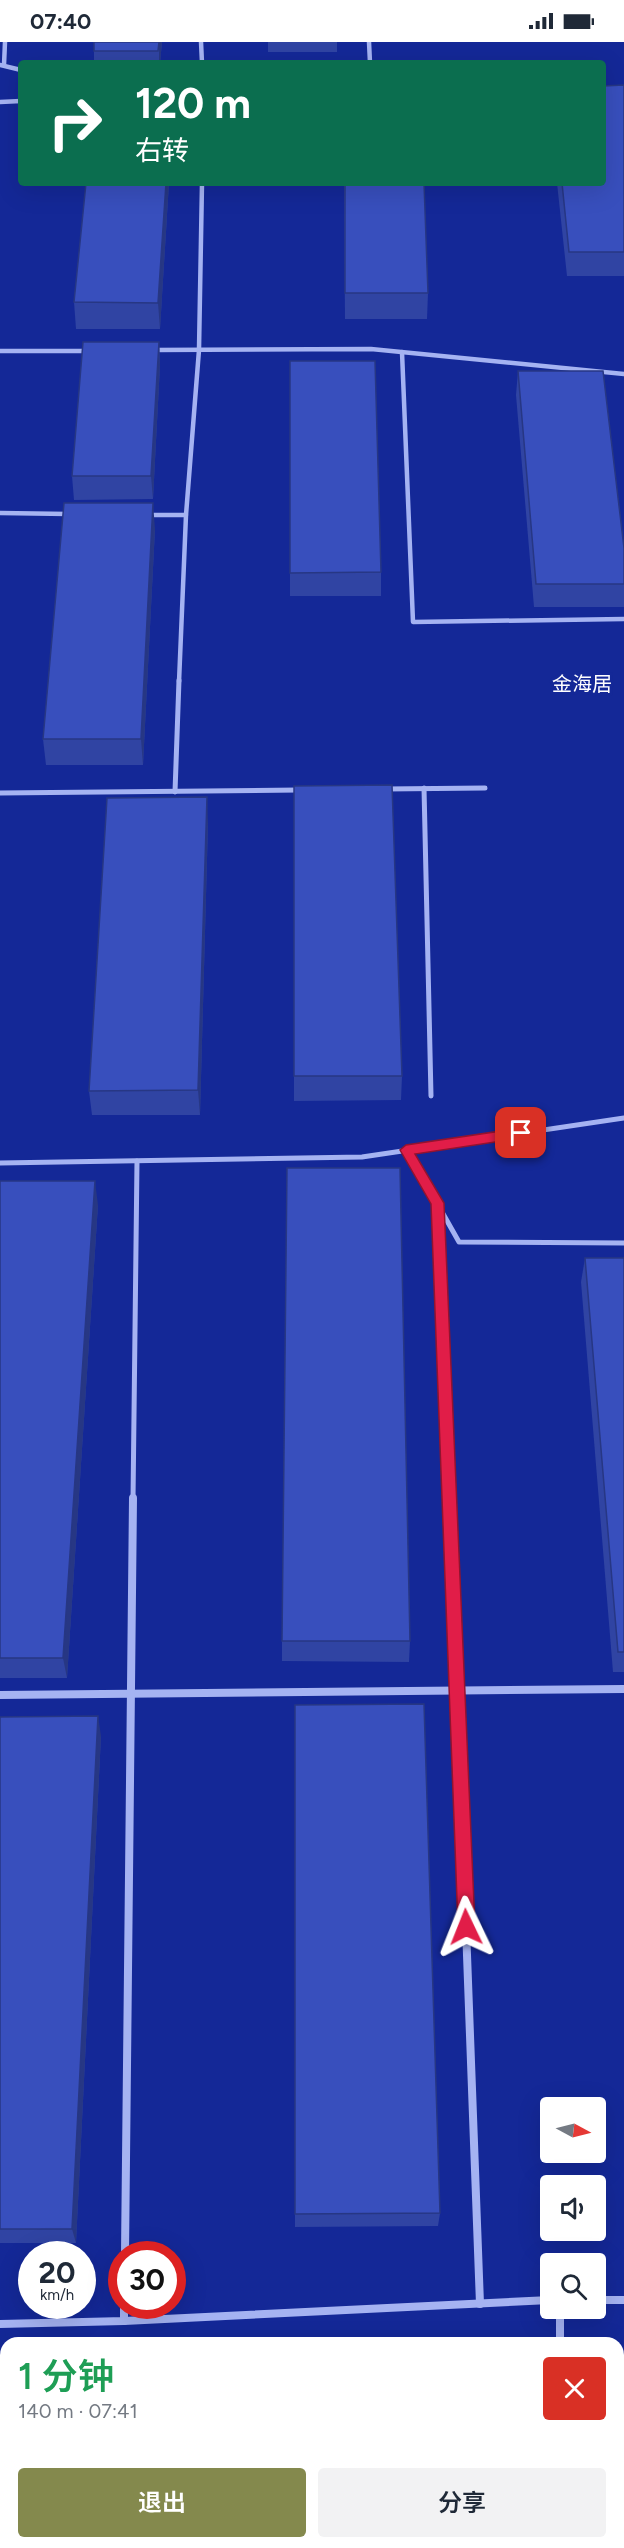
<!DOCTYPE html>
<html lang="zh">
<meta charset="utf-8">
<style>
:root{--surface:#fff;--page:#f2f2f3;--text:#1f2937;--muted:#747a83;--accent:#84894d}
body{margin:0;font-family:Figtree,"Noto Sans SC",sans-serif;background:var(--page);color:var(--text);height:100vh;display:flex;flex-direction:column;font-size:22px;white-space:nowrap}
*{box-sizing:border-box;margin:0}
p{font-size:20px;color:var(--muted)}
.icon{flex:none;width:33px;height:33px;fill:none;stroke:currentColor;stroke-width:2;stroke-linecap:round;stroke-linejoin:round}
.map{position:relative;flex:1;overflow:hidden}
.drawer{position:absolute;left:0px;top:2295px;width:624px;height:212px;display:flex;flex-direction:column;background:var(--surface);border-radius:18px 18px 0 0;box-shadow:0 6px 24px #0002}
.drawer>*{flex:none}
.banner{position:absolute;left:18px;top:18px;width:588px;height:126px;border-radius:6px;box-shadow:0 6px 24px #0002;background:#0b6e4f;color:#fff;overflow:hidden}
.needle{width:39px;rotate:97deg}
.buttons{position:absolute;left:540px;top:2055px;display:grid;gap:12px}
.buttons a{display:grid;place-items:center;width:66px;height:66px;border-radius:6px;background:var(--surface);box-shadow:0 6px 24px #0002;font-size:30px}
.speed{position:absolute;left:18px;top:2199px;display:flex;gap:12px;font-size:30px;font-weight:700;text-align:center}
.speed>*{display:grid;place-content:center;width:78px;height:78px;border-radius:50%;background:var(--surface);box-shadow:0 6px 24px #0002;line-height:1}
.speed small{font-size:15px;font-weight:400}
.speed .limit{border:9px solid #d22;background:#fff;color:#111}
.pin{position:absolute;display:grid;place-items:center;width:51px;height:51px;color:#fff;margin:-26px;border-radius:12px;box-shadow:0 3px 9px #0006}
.me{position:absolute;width:66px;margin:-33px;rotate:358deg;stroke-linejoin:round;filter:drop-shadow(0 0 4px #0008)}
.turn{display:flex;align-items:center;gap:21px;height:126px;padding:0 18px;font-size:27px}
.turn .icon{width:78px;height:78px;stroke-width:2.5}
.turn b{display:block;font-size:42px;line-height:51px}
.round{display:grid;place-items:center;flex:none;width:63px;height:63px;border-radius:6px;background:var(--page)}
.headline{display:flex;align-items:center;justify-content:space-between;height:102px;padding:0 18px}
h1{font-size:36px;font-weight:600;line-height:45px;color:#1e9e55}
.button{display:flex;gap:12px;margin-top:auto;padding:12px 18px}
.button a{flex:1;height:69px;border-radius:6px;background:var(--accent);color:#fff;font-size:24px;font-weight:600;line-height:69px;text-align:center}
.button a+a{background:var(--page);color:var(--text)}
.status{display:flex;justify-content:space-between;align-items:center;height:42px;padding:0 30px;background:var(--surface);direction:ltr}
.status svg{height:16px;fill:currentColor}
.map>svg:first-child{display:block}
</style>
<div class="status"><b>07:40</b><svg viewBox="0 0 49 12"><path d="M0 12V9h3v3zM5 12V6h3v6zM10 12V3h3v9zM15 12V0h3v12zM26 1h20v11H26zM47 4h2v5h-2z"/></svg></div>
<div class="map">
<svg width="624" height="2506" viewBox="0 0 624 2506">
<rect width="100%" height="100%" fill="#142897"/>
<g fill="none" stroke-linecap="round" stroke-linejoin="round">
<g stroke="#a5b3f2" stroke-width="4.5">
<path d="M201,0L202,21"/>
<path d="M369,0L370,21"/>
<path d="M0,23L21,28"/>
<path d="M4,23L5,0"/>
<path d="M0,60L21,59"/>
<path d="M154,308L371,307L624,332"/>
<path d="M0,309H89"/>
<path d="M402,310L413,580L624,577"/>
<path d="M0,471L68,472"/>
<path d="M148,473H186"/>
<path d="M179,640L186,473L199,308L202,141"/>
</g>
<g stroke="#a5b3f2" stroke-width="5">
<path d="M424,746L431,1054"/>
<path d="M385,747L485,746"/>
<path d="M175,750L179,638"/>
<path d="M0,751L299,748"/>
<path d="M407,1108L459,1200L624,1201"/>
<path d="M0,1121L362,1115L624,1076"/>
<path d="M437,1161L450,1458"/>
<path d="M133,1458L137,1119"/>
</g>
<g stroke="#a5b3f2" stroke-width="8">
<path d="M450,1456L480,2262"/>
<path d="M0,1653L624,1647"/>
<path d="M125,2212L133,1456"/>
<path d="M596,2258H624"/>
<path d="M124,2264V2279"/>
<path d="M560,2266V2301"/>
<path d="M0,2282L124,2279L550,2258"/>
<path d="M561,2500V2506"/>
</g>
</g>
<g fill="#3044a3">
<path d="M94,0H162L160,21H94Z"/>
<rect x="268" y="0" width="69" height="10"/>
<path d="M624,43V234H567L557,141H603Z"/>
<path d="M86,141H169L160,287H76L74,260Z"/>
<path d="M344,141H424L428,251L427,277H345Z"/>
<path d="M159,300L160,323L153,457L74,458L72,434Z"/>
<path d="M290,319L381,530V554H290Z"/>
<path d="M518,329L624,506V565H534L516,353Z"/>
<path d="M155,487L143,723H46L43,697Z"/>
<path d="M294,744L402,1034L401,1058L294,1059Z"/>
<path d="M208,781L200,1073H92L89,1049Z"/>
<path d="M0,1139L98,1163L67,1636H0Z"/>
<path d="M585,1216H624V1630H613L581,1240Z"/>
<path d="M282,1599H410L409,1620L282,1619Z"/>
<path d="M0,1675L101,1694L76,2201H0Z"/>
<path d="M440,2171L438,2184L295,2185V2172Z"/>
</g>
<g fill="#273784">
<path d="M159,0H162L160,21H159Z"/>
<path d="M166,141H169L160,287L158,261Z"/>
<path d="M159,300L160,323L153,457L151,434Z"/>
<path d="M153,461L155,487L143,723L141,697Z"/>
<path d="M207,755L208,781L200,1073L198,1048Z"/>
<path d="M95,1139L98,1163L67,1636L63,1616Z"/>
<path d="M98,1674L101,1694L76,2201L72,2187Z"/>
</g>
<g fill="#384fbd" stroke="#273784" stroke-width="1.5">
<path d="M94,0H159L158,9H94Z"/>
<path d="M624,43V210H569L562,141H603V44Z"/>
<path d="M86,141H166L158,261L74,260Z"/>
<path d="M345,141H424L428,251H345Z"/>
<path d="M83,300H159L151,434H72Z"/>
<path d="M290,319H375L381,530L290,531Z"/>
<path d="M518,329H603L624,506V542H536Z"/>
<path d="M64,461H153L141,697H43Z"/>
<path d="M392,743L402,1034H294V744Z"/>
<path d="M207,755L198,1048L89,1049L107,756Z"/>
<path d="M287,1126H400L410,1599H282Z"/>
<path d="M0,1139H95L63,1616H0Z"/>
<path d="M585,1216H624V1610H618Z"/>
<path d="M424,1662L440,2171L295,2172V1663Z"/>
<path d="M98,1674L72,2187H0V1675Z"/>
</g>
<path fill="#e11d48" stroke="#92132f" stroke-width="1.5" d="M521,1086L528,1091L521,1096L415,1112L444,1161L475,1885L472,1890L466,1893L461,1890L458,1885L431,1162L400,1108L406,1103Z"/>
<g text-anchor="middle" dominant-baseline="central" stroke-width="6" stroke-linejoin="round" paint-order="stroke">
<g font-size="20" fill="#fff" stroke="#142897">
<text x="582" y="642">金海居</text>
</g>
</g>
</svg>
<div class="buttons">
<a><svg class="needle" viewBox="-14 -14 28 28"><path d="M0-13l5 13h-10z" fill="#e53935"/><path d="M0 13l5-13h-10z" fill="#747a83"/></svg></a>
<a><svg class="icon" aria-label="sound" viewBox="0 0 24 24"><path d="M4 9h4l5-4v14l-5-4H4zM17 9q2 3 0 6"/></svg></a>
<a><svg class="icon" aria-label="search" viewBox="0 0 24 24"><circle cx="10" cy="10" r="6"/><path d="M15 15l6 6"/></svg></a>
</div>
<div class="speed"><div>20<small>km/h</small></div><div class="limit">30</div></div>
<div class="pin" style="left:521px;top:1091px;background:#d93025"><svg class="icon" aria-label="arrive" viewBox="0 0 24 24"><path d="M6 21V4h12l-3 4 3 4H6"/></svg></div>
<svg class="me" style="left:466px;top:1885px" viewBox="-20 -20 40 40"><path d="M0-17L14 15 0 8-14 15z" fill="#e11d48" stroke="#fff" stroke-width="4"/></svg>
<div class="banner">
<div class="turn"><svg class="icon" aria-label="right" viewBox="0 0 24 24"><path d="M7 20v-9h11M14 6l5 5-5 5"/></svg><div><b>120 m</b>右转</div></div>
</div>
<section class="drawer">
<div class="headline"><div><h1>1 分钟</h1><p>140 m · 07:41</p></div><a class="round" style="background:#d93025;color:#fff"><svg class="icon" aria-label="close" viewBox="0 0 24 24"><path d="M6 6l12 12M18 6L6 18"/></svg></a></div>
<div class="button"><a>退出</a><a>分享</a></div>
</section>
</div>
